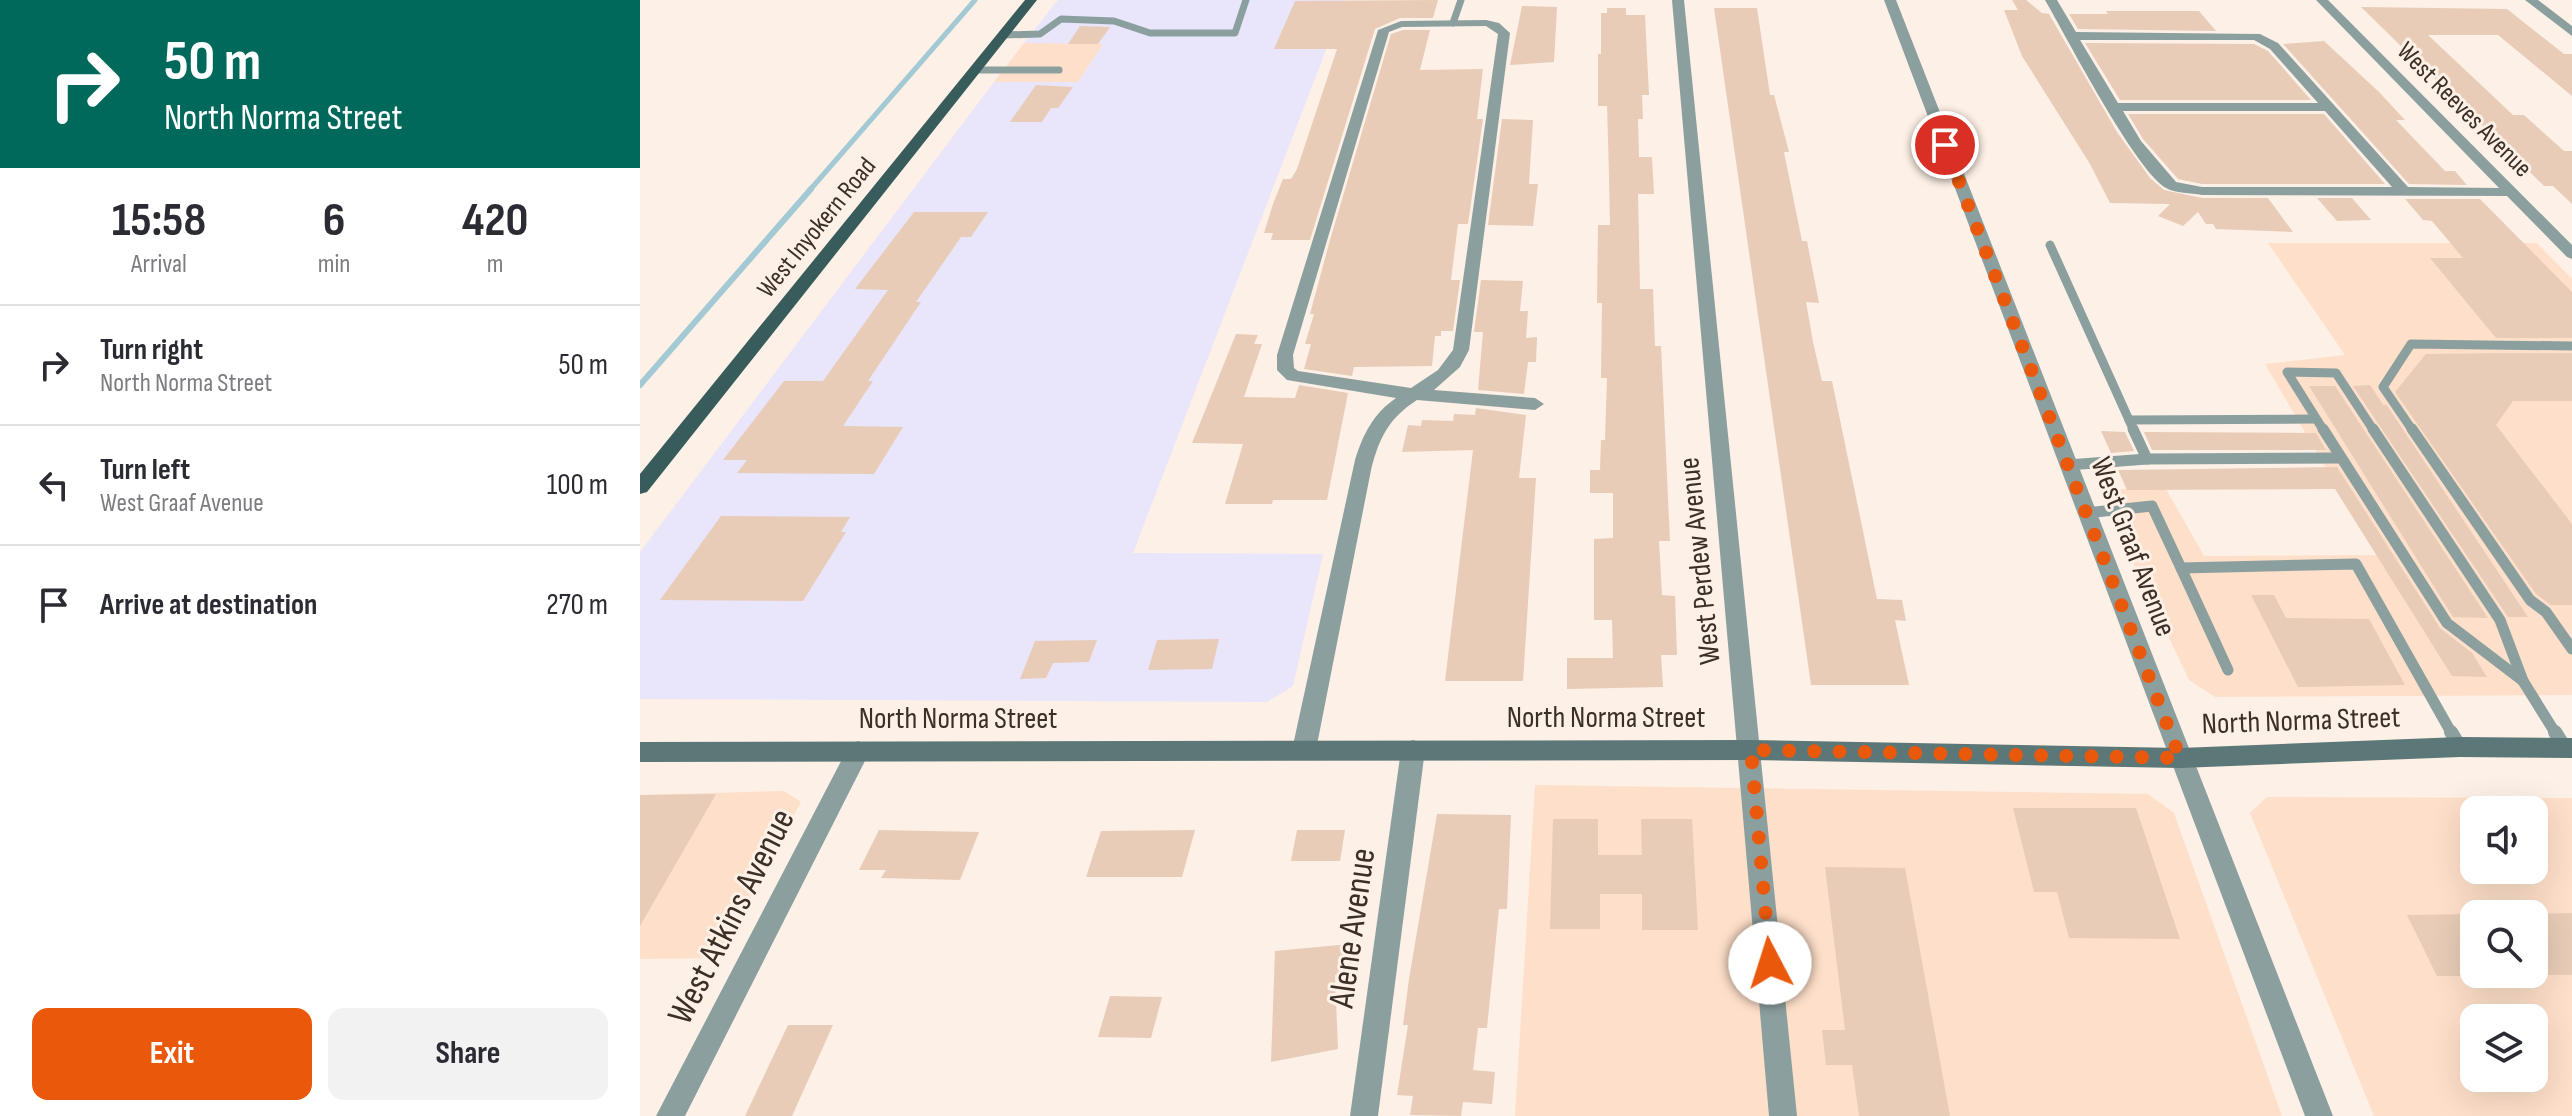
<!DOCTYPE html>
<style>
:root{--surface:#fff;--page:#f2f2f3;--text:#2b2b33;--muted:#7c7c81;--line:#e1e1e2;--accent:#ea580c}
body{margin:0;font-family:"Sofia Sans Condensed",sans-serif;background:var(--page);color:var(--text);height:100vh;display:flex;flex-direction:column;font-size:30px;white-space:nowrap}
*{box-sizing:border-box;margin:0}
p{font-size:26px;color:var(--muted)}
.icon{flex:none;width:44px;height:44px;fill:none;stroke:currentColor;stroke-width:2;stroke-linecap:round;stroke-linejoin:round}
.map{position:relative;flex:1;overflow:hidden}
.panel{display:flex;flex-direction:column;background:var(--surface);width:640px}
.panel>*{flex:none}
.hud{background:#00695c;color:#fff;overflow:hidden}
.buttons{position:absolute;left:1820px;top:796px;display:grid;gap:16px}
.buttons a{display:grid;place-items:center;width:88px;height:88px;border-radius:16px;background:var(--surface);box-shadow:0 8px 32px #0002;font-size:40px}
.pin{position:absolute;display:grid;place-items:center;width:68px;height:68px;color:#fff;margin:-34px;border:4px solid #fff;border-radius:50%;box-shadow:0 2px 8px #0007}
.me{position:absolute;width:88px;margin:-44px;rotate:355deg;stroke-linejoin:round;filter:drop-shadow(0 0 6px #0008)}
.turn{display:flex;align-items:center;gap:28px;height:168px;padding:0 32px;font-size:36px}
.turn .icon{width:104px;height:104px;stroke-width:2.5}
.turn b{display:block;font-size:56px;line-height:68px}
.eta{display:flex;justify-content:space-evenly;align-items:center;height:136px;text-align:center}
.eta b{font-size:48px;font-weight:700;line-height:56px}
.primary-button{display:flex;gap:16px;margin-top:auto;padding:16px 32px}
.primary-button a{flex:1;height:92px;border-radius:16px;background:var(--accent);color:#fff;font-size:32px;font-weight:700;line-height:92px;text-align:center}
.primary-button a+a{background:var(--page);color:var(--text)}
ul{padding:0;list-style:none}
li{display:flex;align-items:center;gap:24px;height:120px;padding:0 32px;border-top:2px solid var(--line)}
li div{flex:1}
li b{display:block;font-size:30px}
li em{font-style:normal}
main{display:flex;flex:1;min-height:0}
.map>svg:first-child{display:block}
</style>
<main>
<section class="panel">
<div class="hud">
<div class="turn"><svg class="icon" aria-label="right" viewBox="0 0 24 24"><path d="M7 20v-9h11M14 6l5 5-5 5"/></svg><div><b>50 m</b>North Norma Street</div></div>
</div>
<div class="eta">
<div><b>15:58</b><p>Arrival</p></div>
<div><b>6</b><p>min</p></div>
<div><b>420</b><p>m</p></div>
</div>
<ul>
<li><svg class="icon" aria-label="right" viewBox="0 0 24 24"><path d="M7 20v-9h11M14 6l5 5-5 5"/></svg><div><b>Turn right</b><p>North Norma Street</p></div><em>50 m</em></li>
<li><svg class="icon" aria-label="left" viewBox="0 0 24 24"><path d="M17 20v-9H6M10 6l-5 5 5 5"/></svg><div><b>Turn left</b><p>West Graaf Avenue</p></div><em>100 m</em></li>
<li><svg class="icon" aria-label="arrive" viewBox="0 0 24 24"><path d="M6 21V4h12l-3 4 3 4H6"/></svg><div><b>Arrive at destination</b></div><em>270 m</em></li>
</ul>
<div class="primary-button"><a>Exit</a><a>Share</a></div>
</section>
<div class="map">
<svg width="1932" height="1116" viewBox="0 0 1932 1116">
<rect width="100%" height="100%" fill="#fdf0e6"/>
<g fill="#fedfc9" fill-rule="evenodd">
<path d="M384,43H464L438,82H354Z"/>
<path d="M1628,243H1897L1932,279V695L1575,697L1549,680L1483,541L1465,498L1467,489H1526L1564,556L1737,555L1625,364L1705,355Z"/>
<path d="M895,785L1508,794L1534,813L1642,1116H875Z"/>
<path d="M144,791L161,802L77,958L0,959V795Z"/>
<path d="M1627,797L1932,798V1116H1734L1610,813ZM1834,810H1894V870H1834ZM1834,914H1894V974H1834ZM1834,1018H1894V1078H1834Z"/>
</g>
<path fill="#e9e5fb" d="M418,0H705L493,553L683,554L653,686L627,702L0,699V552L354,82H438L463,44L384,43Z"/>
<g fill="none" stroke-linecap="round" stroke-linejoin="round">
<path stroke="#a3c9d4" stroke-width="5" d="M169,191L335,0"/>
<path stroke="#a3c9d4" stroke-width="6" d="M0,385L171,189"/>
</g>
<g fill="#e8ccb7">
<path d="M798,0L793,18H760L735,29L670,240H631L633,233H624L633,204L643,179H651L657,169L697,49H634L655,1Z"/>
<path d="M1372,0H1386L1402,13L1409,14L1477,132L1510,178L1524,190L1562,198H1628L1653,232L1576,229L1573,224H1566L1558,212L1543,226L1518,216L1530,204L1470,203L1450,164L1382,56L1364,10H1378Z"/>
<path d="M882,6L917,7L914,62L870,65Z"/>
<path d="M1721,7L1867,9L1924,54H1932V96L1858,35H1788L1873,115H1884L1924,151H1932V204L1913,186H1904Z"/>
<path d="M967,8H986V15H1005L1009,95H1002L1003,119H998L999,157H1012L1014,194H998L1000,289H1013L1015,346H1021L1030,541H1019L1022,595L1035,596L1037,655H1021L1023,687L927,689V658H973L972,620H954V539L973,538V493H950V470H960L961,440H965L967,378H961L962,303H957L958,225H970L969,176L967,106H958V54H961V13H967Z"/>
<path d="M1074,8H1117L1130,95H1134L1149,152H1144L1162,241H1167L1179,303L1166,302L1173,342L1182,381H1192L1237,599L1262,600L1266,621L1255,620L1269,685H1171Z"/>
<path d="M1466,11H1559L1576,31L1438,29L1429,14H1468Z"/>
<path d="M440,26L470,27L458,44H428Z"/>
<path d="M763,30H790L780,70L843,69L837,119H843L828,224H818L811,280H820L813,331H801V336H795L792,366L714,367L712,376L664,369L671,344H665L674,314H670L690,240L751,34Z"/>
<path d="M1684,41L1739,92L1765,120H1756L1805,171H1815L1827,185L1769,184L1643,44Z"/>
<path d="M1445,43L1614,44L1628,51L1671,100H1480Z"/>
<path d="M396,85L433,87L418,108H411L402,122H370Z"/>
<path d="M1488,114H1684L1745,184H1562L1538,179L1503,139Z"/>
<path d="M862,119L893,120L889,184H898L893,226L848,225Z"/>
<path d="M1677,198H1712L1731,220L1697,221Z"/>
<path d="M1765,199H1840L1932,292V338H1856L1790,258H1823L1792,221L1783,220Z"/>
<path d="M274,212H348L331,237H321L276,302H281L228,381H233L203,426L263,427L234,474L97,473L107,460H83L144,381H183L248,290L215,289Z"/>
<path d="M841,280L883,281L880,311H888L886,338L897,337L896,362H888L884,394L838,390L843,332H834Z"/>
<path d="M596,334L618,335L614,344H622L604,397L655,398L659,385L708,393L687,500H633L632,504H585L603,444L552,443Z"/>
<path d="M1869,353H1932V401H1873L1856,425L1932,524V605H1911L1896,594L1755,392L1786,354Z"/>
<path d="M1730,385L1744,406L1746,404L1888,617H1868L1713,386Z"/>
<path d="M1669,386H1695L1848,618L1813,617Z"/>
<path d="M836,408L886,415L879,478H896L883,681H805L833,450L762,452L768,425L781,426L782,420L813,421L814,414L835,415Z"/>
<path d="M1461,431L1485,432L1494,451L1471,453Z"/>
<path d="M1504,432L1676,433L1686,450H1512Z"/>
<path d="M1697,467L1800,628L1832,653L1847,677L1812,676L1695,489L1487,490L1478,470Z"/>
<path d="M81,516L210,517L201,532H206L163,601L20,600Z"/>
<path d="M1611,595H1634L1646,618L1729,619L1765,685L1658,687Z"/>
<path d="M579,639L572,669L508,670L517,640Z"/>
<path d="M457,640L449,662L413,663L406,678L380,679L395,641Z"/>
<path d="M76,794L0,926V795Z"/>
<path d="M1373,808H1496L1540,939L1429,938L1417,892H1394Z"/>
<path d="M797,814L871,815L867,909H859L847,1028H838L833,1070L855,1072L852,1104L823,1102L821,1116L770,1115L773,1096L757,1095L768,1025H763L769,979Z"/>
<path d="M913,819H958V855H1002L1001,819H1052L1058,930H1002V894H960V929H910Z"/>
<path d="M239,830L339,832L320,880L241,878L246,870H219Z"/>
<path d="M555,830L542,877H446L461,831Z"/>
<path d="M657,830H705L700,861H651Z"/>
<path d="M1185,867L1265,868L1310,1116H1219L1212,1065H1186L1182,1030H1205Z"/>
<path d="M1932,913V975H1894V914Z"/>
<path d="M1834,914V976H1797L1767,915Z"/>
<path d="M720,943L718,973L695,975L698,1049L631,1062L635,951Z"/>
<path d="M470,996L522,997L511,1038L458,1037Z"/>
<path d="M148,1025H193L152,1116H105Z"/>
</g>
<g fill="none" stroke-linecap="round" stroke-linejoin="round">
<g stroke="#8c9f9f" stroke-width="7">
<path d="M813,23L821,0"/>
<path d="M363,35L400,34L421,19L474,21L510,33H595L606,0"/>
<path d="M335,70H419"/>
</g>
<g stroke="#8c9f9f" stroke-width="9">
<path d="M1410,245L1494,431"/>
<path d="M1489,420L1675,419"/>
<path d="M1684,431L1647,372L1696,373L1734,431"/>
<path d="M1773,431L1743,387L1771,344L1932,346"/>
</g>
<g stroke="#8c9f9f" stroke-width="11">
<path d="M1493,429L1507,459"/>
<path d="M1683,429L1807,623L1883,681"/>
<path d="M1733,429L1860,620L1883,681"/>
<path d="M1772,429L1890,600L1906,612L1932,649"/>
<path d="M1428,465L1507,459L1700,458"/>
<path d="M1446,513L1512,506L1541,568L1716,564L1812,734"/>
<path d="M1541,568L1588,670"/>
<path d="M1883,681L1916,734"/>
</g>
<g stroke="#8c9f9f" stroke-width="14">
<path d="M1811,732L1820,747"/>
<path d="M1915,732L1925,748"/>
</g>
<g fill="#8c9f9f" fill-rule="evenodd">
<path d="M1032,0H1044L1157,1116H1129Z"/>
<path d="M1244,0H1256L1693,1116H1665Z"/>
<path d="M1405,0H1417L1436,32L1620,34L1638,43L1768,187L1859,188L1676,0H1688L1932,245V259L1927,257L1867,196L1562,195C1551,193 1535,193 1526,188C1495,170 1426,36 1405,0ZM1440,40H1614L1630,49L1678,103H1478ZM1483,111H1685L1752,187H1562L1536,182L1501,141Z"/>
<path d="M1885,0H1898L1932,26V36Z"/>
<path d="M846,20L859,23L870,33L829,350L820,367L794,390L895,398L904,404L895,410L777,400C749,418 739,438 731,470L676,750L672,757L664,760L656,757L652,750L715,460C723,434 734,413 756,398L647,380L637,370V355L738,30L761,21ZM846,26L858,34L813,350L798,370L771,388L658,371L654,368L653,355L749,32L762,27Z"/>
<path d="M773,740L781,743L785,750L738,1116H710L761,750L765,743Z"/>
<path d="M218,741L226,744L230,751L45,1116H16L210,744Z"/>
</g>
<path fill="#5b7777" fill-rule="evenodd" d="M1820,737L1932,738V758L1820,757L1540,768L1111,760L0,762V742L1111,740L1540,748Z"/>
<path fill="#385b5b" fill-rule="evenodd" d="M385,0H397L7,492L0,494V474Z"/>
</g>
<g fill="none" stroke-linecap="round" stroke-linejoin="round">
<path stroke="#ea580c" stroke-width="14" stroke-dasharray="0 25.2" d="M1130,963L1111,750L1540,758L1305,145"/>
</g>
<g text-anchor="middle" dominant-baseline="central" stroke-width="6" stroke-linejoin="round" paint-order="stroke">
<g font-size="26" fill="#3b2f26" stroke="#fdf0e6">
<text transform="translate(1824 110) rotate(45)">West Reeves Avenue</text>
<text transform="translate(177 228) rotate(-51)">West Inyokern Road</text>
</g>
<g font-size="30" fill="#3b2f26" stroke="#fdf0e6">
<text transform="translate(1493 547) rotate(69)">West Graaf Avenue</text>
<text transform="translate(1060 561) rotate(-96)">West Perdew Avenue</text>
<text x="966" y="718">North Norma Street</text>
<text x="318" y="719">North Norma Street</text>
<text transform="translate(1661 721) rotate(-2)">North Norma Street</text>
</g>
<g font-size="36" fill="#3b2f26" stroke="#fdf0e6">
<text transform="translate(92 917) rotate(-63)">West Atkins Avenue</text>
<text transform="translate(713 928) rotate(-82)">Alene Avenue</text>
</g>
</g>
</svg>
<div class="buttons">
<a><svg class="icon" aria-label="sound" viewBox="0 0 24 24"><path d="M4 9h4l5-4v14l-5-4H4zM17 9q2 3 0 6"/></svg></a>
<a><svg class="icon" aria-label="search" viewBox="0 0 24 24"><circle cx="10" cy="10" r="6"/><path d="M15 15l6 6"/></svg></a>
<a><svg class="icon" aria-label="layers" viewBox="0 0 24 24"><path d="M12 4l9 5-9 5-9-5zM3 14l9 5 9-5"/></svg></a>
</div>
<div class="pin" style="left:1305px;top:145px;background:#d93025"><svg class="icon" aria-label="arrive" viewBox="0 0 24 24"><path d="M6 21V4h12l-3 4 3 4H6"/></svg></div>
<svg class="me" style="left:1130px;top:963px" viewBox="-20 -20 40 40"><circle r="19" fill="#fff"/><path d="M0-13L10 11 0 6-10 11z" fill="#ea580c"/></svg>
</div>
</main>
